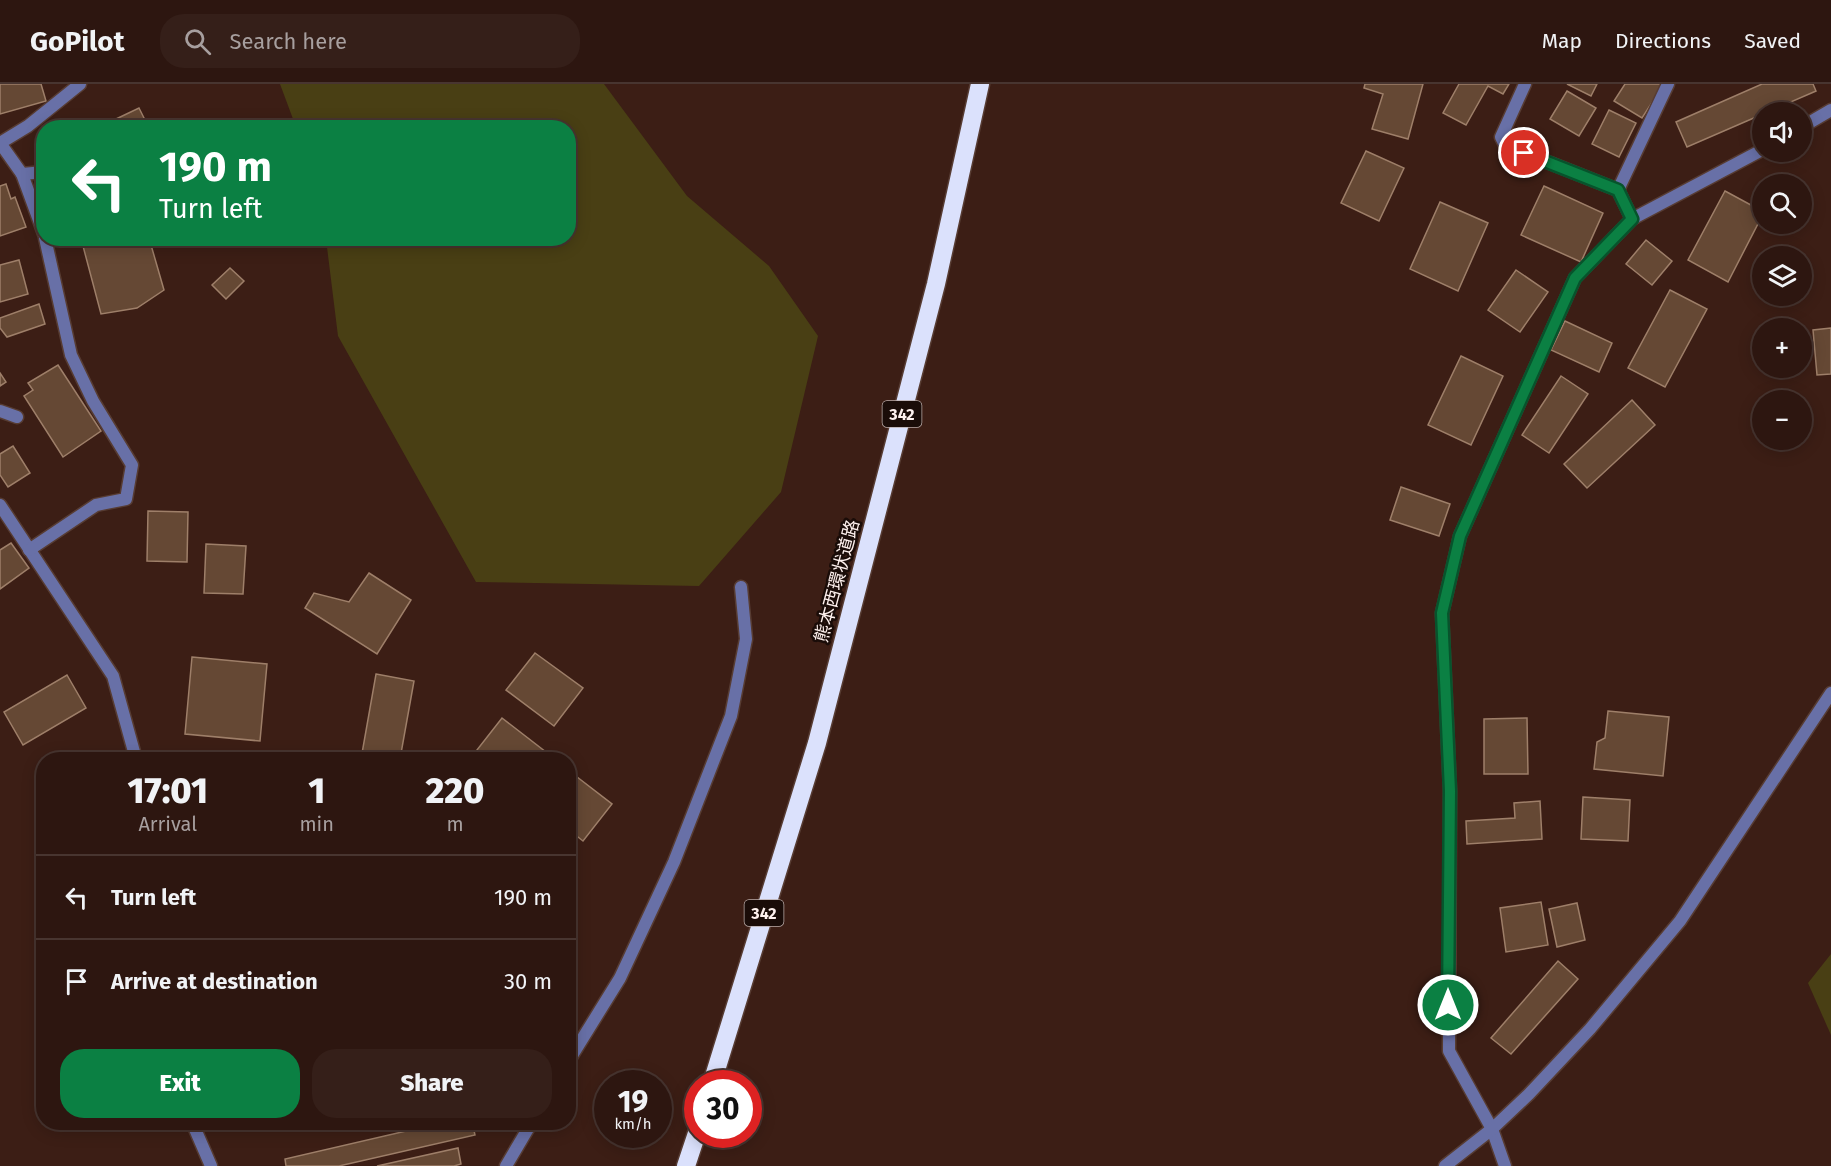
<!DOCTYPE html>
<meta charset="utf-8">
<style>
:root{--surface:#2d1610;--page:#351f19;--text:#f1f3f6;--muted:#a79f9f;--line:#483530;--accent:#0b8043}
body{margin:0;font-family:"Fira Sans","Noto Sans JP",sans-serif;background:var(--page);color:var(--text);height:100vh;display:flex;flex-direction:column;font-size:22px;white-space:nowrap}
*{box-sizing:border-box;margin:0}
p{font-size:20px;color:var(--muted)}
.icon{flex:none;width:33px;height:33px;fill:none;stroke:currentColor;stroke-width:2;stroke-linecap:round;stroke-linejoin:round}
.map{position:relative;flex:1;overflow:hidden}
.sheet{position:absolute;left:36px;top:668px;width:540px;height:378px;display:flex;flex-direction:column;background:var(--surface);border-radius:24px;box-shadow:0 3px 15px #0003,0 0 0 2px var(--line)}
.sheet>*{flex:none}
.guide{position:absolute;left:36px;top:36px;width:540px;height:126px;border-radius:24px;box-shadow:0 3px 15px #0003,0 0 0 2px var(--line);background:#0b8043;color:#fff;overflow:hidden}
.tools{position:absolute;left:1752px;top:18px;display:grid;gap:12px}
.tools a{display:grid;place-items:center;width:60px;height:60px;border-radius:50%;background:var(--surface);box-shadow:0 3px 15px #0003,0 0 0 2px var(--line);font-size:30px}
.speed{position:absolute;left:594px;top:986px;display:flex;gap:12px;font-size:30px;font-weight:700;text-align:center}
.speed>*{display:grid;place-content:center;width:78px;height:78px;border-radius:50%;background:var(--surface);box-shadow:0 3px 15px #0003,0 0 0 2px var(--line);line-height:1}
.speed small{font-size:15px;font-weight:400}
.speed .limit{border:9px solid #d22;background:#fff;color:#111}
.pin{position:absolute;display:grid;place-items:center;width:51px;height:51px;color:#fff;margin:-26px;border:3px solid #fff;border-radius:50%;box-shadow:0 2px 6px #0007}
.me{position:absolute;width:66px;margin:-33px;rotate:0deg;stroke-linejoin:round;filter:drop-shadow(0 0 4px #0008)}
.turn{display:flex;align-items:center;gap:21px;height:126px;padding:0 24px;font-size:27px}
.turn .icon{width:78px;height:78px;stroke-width:2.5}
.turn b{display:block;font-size:42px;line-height:51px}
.eta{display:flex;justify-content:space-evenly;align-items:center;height:102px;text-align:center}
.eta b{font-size:36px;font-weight:800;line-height:42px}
.primary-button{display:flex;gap:12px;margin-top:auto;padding:12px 24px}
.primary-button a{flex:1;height:69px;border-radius:24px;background:var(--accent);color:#fff;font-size:24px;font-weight:800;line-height:69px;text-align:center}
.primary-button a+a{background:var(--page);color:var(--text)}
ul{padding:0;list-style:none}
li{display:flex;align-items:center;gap:18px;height:84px;padding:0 24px;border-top:2px solid var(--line)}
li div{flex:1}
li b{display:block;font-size:22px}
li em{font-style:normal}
header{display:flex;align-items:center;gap:36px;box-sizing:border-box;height:84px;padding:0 30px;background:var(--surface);border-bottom:2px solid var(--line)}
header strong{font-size:28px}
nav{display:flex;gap:33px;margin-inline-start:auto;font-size:21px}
.search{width:420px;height:54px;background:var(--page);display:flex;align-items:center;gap:15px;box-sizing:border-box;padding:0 21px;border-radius:24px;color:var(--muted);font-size:22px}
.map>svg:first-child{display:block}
</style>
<header>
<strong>GoPilot</strong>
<div class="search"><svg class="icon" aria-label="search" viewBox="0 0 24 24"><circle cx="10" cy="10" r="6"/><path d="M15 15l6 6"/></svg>Search here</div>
<nav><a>Map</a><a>Directions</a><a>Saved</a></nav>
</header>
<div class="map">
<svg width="1831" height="1082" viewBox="0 0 1831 1082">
<rect width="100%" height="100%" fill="#3c1e15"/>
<g fill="#493f14">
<path d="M280,0H604L687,112L769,182L818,252L781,408L699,502L476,498L338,252L326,155L568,154V44L296,43Z"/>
<path d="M1831,870V951L1808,899Z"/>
</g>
<g fill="#654834" stroke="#9e7f69" stroke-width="1.5">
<path d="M0,0H41L46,17L0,30Z"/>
<path d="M1365,0H1423L1408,55L1372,45L1383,10L1364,4Z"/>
<path d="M1459,0H1509L1503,10L1488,2L1466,41L1443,29Z"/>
<path d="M1567,0H1597L1591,12Z"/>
<path d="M1625,0H1664L1642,34L1614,17Z"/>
<path d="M1762,0H1813L1816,7L1687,63L1676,38Z"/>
<path d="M1567,7L1596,24L1579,52L1550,35Z"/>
<path d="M139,24L149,44H117L114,36Z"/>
<path d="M1609,26L1636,39L1619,73L1592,60Z"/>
<path d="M1366,67L1404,84L1379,137L1341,119Z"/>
<path d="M6,100L11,115L15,113L26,143L0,152V102Z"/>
<path d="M44,101V123L36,104Z"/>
<path d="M1544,102L1603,129L1581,178L1521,151Z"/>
<path d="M1725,107L1762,127V132L1728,198L1688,176Z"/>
<path d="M1440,118L1488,139L1458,207L1410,185Z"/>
<path d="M56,154H81L60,163Z"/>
<path d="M105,154H149L164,206L137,224L101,230L83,162Z"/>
<path d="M1646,156L1672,177L1652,201L1626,180Z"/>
<path d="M19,176L28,210L0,218V181Z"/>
<path d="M230,184L244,197L226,215L212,201Z"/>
<path d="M1516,186L1548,208L1520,248L1488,226Z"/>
<path d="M1670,206L1707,225L1665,303L1628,284Z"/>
<path d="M39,220L45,240L7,253L0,244V234Z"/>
<path d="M1565,237L1612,259L1599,288L1551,266Z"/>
<path d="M1831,244V290L1817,291L1813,246Z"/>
<path d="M1461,272L1503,292L1471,361L1428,341Z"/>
<path d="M58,281L101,347L63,373L24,312L33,306L28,299Z"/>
<path d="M0,289L6,298L0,302Z"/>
<path d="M1561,292L1588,310L1549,369L1522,351Z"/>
<path d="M1632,316L1655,341L1587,404L1564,380Z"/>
<path d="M13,362L30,389L8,403L0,391V370Z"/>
<path d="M1401,403L1450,420L1439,452L1390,436Z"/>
<path d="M148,427L188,428L187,478L147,477Z"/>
<path d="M11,459L29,484L0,505V466Z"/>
<path d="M206,460L246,462L243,510L204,509Z"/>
<path d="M369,489L411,516L377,570L305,524L314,509L349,518Z"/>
<path d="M535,569L583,604L554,642L506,606Z"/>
<path d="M192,573L267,580L260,657L185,650Z"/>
<path d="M376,590L414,597L400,675H361Z"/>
<path d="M67,591L86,624L23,661L4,628Z"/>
<path d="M1608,627L1669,633L1663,692L1594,685L1597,658L1605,654Z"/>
<path d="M502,634L555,675H479L473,671Z"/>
<path d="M1527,634L1528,690H1484V635Z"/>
<path d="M568,686L612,720L583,757L568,745Z"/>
<path d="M1583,713L1630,716L1628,757L1581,755Z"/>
<path d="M1540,717L1542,755L1467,760L1466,737L1515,734L1514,719Z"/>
<path d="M1541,818L1548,861L1506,868L1500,824Z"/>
<path d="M1577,819L1585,856L1557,863L1549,825Z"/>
<path d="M1558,877L1578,895L1511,970L1491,954Z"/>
<path d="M445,1038H472L475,1051L339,1082H286L285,1075Z"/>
<path d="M458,1064L461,1080L454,1082H377Z"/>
</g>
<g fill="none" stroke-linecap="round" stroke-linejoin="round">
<g stroke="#573c33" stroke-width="15">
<g id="minor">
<path d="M1525,0L1501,53L1505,61L1618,106L1632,135"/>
<path d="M1802,43L1831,26"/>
<path d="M0,59L28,42L80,0"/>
<path d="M0,59L22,90L44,88"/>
<path d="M22,90L44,150"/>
<path d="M1618,106L1668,0"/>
<path d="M0,327L17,333"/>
<path d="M0,421L113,592L136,675"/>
<path d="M29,466L96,421L126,415L132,381L93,317L71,271L45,154"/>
<path d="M568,978L620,894L674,778L731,632L746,555L741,503"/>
<path d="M192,1038L211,1082"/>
<path d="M506,1082L532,1038"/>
<path d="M1505,1082L1492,1045L1449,967L1450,707L1442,529L1460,452L1575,194L1632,135L1762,66"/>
</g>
</g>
<g stroke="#573c33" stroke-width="15">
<path id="tertiary" d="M1445,1082L1492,1045L1529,1010L1590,945L1680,837L1831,609"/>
</g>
<g stroke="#573c33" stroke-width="21">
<g id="motorway">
<path d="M712,999L817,659L936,200L980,0"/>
<path d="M686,1082L698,1046"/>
</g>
</g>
<use href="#minor" stroke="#6870a7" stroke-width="12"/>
<use href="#tertiary" stroke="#6870a7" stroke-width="12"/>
<use href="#motorway" stroke="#dbe1fc" stroke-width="18"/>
</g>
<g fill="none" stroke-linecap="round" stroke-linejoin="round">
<g stroke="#07532c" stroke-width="15">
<path id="route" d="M1448,921L1450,707L1442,529L1460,452L1575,194L1632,135L1618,106L1524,69"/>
</g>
<use href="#route" stroke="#0b8043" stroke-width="10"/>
</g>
<g text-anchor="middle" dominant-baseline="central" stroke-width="5" stroke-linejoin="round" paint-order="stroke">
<g fill="#1a0c08" stroke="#baaca9" stroke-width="1.5">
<rect x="882.5" y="317" width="39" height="26" rx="4.5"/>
<rect x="744.5" y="816" width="39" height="26" rx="4.5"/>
</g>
<g font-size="16" font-weight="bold" fill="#fef1ee">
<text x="902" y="330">342</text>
<text x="764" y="829">342</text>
</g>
<g font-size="18" fill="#fef1ee" stroke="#1a0c08">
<text transform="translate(837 497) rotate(-75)">熊本西環状道路</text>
</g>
</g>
</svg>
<div class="tools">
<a><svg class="icon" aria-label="sound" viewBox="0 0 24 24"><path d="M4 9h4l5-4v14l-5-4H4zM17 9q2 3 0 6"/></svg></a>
<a><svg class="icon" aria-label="search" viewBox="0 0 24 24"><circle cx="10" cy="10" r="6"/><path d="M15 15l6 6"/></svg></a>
<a><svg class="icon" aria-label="layers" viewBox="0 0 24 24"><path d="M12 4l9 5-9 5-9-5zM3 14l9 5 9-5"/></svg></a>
<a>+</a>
<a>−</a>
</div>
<div class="speed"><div>19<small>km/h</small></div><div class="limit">30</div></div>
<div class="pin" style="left:1524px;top:69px;background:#d93025"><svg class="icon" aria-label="arrive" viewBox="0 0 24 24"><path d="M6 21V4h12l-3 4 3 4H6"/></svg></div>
<svg class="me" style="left:1448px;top:921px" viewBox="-20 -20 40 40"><circle r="17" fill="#0b8043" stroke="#fff" stroke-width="3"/><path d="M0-11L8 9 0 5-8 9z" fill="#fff"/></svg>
<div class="guide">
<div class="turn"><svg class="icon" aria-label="left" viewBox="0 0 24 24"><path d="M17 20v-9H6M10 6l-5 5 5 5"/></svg><div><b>190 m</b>Turn left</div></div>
</div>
<section class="sheet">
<div class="eta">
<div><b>17:01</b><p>Arrival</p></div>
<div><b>1</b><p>min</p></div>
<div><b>220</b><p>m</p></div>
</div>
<ul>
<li><svg class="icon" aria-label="left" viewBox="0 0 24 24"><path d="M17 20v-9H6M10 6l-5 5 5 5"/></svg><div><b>Turn left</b></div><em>190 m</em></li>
<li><svg class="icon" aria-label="arrive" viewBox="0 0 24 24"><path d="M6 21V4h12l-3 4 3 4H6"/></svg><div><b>Arrive at destination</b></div><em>30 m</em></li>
</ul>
<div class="primary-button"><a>Exit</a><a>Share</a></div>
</section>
</div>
